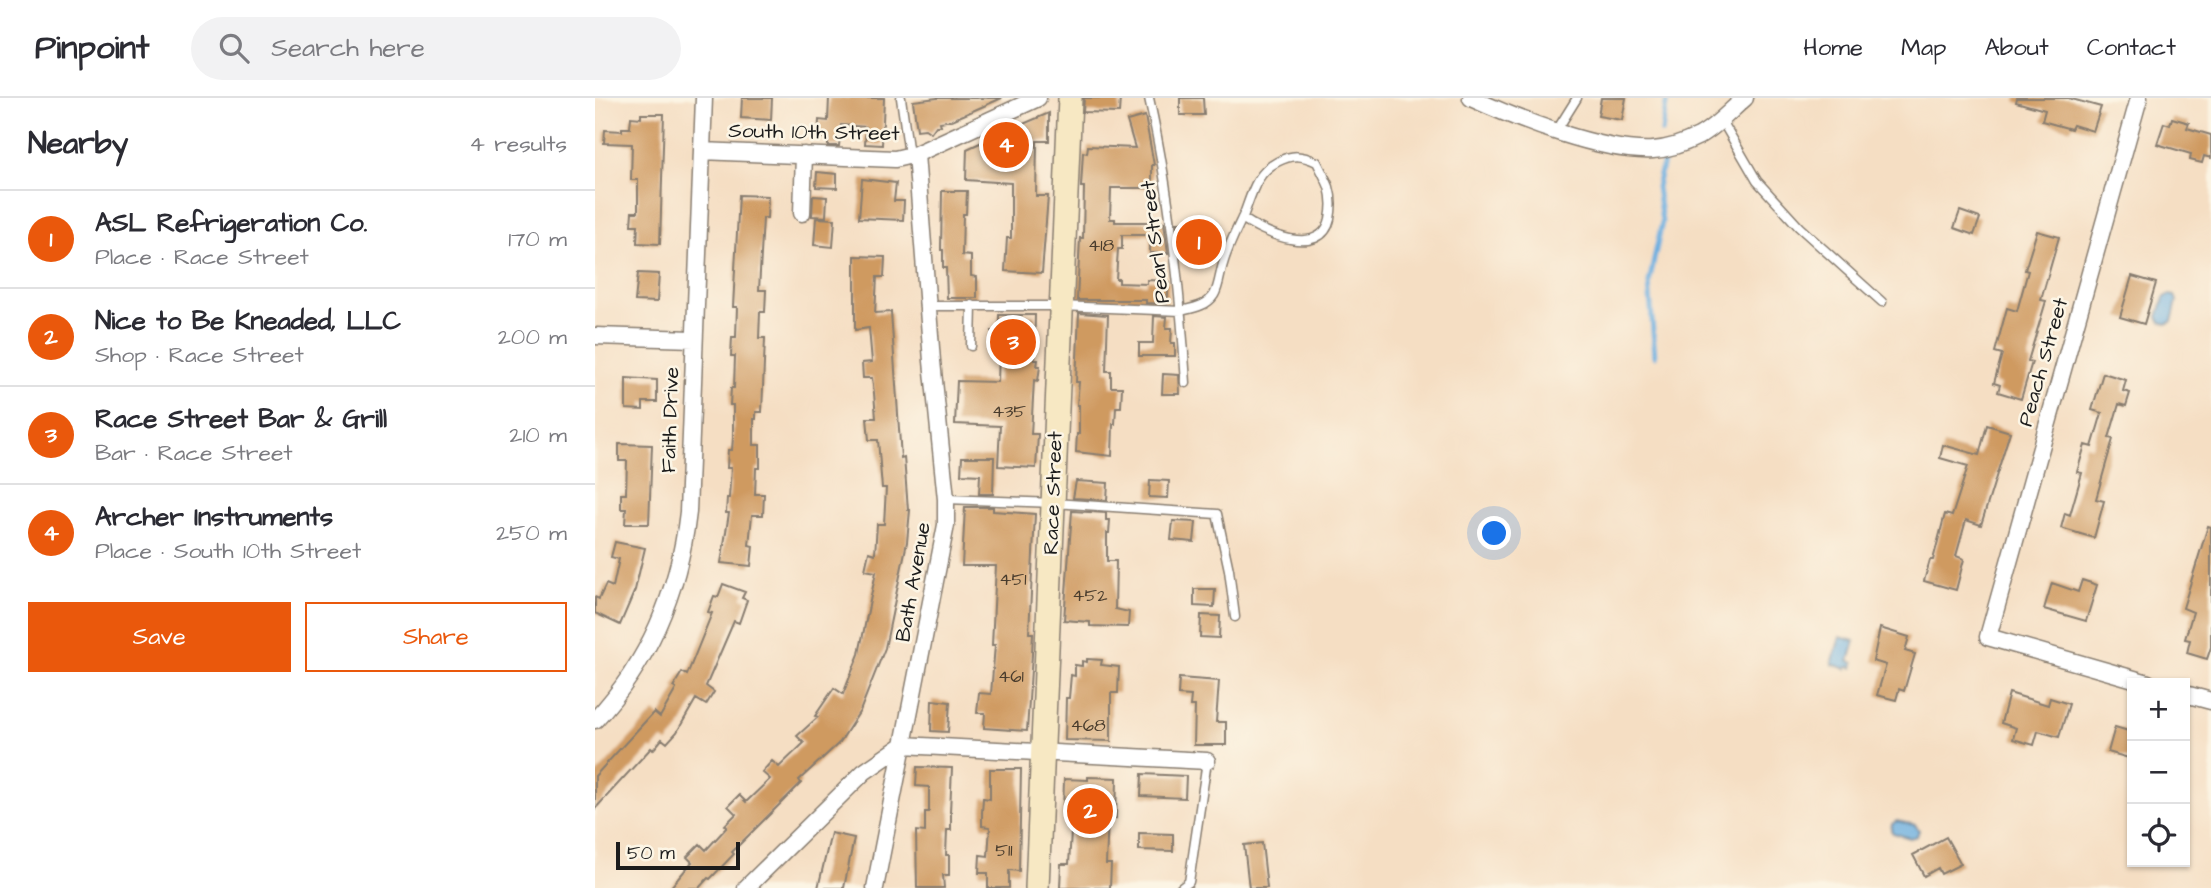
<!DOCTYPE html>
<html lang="en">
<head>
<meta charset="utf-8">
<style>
  :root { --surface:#fff; --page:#f2f2f3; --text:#2b2b33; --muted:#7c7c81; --line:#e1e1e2; --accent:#ea580c }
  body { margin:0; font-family:"Architects Daughter",sans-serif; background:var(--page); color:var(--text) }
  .controls { position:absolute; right:21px; bottom:21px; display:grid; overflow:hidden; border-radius:0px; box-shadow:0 2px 5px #0004 }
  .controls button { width:63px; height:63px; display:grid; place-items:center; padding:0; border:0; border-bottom:2px solid var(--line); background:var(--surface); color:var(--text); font:35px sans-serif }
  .scale { position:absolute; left:21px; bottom:18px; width:124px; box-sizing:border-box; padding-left:7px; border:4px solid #1c1c1c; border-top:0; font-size:19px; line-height:24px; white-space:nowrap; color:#1c1c1c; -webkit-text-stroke:5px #fcf5e5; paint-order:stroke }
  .you { position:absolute; left:900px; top:436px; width:24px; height:24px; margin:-18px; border:5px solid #fff; border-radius:50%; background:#1a73e8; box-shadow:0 0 0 10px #1a73e833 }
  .badge { display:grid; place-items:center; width:46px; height:46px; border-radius:50%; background:var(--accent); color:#fff; font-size:23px; font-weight:700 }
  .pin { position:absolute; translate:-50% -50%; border:4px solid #fff; box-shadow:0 2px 7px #0006 }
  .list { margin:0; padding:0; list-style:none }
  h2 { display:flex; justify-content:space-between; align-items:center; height:91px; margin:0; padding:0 28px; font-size:30px }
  h2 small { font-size:23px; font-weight:400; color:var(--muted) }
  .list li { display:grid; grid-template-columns:46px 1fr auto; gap:21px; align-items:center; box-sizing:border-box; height:98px; padding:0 28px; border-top:2px solid var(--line) }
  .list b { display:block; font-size:26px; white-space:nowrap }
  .list p { margin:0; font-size:23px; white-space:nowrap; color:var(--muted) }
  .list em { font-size:23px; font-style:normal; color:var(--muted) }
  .actions { display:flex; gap:14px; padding:21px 28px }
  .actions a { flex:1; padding:16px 0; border:2px solid var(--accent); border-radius:0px; text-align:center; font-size:24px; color:var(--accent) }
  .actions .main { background:var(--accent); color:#fff }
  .icon { flex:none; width:38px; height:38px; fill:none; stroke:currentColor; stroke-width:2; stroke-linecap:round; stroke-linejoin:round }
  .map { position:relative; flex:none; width:1616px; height:790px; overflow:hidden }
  header { display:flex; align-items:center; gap:42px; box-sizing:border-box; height:98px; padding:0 35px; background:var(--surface); border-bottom:2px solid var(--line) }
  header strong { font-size:33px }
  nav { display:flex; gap:38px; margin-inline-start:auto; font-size:24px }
  .search { width:490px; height:63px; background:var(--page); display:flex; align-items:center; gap:18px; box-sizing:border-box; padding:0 24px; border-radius:38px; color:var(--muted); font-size:26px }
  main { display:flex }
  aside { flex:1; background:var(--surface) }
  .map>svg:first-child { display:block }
  .water { fill:#6aaee0; stroke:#43657e; stroke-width:2 }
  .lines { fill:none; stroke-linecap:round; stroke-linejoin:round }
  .stream { stroke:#6aaee0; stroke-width:5 }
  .building { fill:#cf9a61 }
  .lane-casing { stroke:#887d70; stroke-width:11 }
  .street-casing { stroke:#887d70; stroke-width:19 }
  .secondary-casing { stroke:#887d70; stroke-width:26 }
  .lane { stroke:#fff; stroke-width:8 }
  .street { stroke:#fff; stroke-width:16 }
  .secondary { stroke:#f7e8c3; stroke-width:23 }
  .labels { text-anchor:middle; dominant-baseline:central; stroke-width:5; stroke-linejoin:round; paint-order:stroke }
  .number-label { font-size:18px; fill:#493c2d }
  .street-label { font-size:21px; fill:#1c1c1c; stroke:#fcf5e5 }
</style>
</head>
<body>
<header>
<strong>Pinpoint</strong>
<div class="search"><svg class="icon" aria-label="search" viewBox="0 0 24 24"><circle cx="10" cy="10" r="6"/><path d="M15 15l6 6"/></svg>Search here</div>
<nav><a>Home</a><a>Map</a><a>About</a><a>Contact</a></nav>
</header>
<main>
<aside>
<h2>Nearby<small>4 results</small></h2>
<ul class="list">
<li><span class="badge">1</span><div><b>ASL Refrigeration Co.</b><p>Place · Race Street</p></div><em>170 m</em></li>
<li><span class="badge">2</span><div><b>Nice to Be Kneaded, LLC</b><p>Shop · Race Street</p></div><em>200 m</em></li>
<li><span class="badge">3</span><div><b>Race Street Bar &amp; Grill</b><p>Bar · Race Street</p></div><em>210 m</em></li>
<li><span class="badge">4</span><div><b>Archer Instruments</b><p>Place · South 10th Street</p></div><em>250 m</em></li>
</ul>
<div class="actions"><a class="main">Save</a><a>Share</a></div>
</aside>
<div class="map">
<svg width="1616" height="790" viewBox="0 0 1616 790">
  <rect width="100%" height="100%" fill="#fcf5e5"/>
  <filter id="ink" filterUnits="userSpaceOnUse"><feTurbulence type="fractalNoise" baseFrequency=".0143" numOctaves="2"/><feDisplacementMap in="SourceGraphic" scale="14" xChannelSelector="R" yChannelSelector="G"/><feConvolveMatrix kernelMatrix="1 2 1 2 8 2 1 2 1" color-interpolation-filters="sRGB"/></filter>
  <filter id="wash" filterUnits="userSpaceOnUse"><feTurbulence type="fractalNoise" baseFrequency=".00686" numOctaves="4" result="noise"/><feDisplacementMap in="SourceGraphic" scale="28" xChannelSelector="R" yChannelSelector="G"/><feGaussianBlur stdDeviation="1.57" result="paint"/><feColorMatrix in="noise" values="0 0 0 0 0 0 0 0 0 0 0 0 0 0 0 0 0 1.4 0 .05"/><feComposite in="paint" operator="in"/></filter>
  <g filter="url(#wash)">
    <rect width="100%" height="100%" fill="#f5dec3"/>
    <path class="water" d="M1574,197l6,1 2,5 -5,20 -5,3 -6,-2 -3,-5 6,-19z
      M1245,539l15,4 -6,20 5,2 -1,5 -5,-2 -1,3 -15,-5z
      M1302,723l18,4 4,5 -2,6 -7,2 -17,-5 -2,-3 1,-6z"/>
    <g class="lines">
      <path class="stream" d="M1067,34l5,-34
        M1060,258l-6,-73 13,-61 -5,-35 6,-25"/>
    </g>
    <g id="blocks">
      <path class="building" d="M147,0h30l-1,22 -30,-2z
        M234,0h55l-2,47 -17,-1 1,-17 -25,-2 -2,21h-11v-8l-10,-1 1,-17 9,1z
        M342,0h65l-50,22 -12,2 1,4h-5l-5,7 -6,-4 -8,1 -4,-29z
        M489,0h36l-1,15 -36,-1z
        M585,0h23l1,17h-24z
        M1006,0h25l-4,22 -24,-4z
        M1422,0h51l33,9 -8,24 -20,-6 -2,4 -29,-8 3,-11 -29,-8z
        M454,15v28h-12l-1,55h12l-6,77 -37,-2 2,-33h4v-55l-45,-3 1,-31 26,-12 15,1 1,-8z
        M46,16h23l-4,130 -23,-1 1,-18h-7l1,-13h6v-32h-7l1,-36 -28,-1 1,-13 17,1v-3h8l1,-11 10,1z
        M550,18l9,49h-2v23h-41l-1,31h5v3h49l4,31h-18v-18h-28v14h-4l-2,30h3v4l28,1v-4l22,1 -2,23 -21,-1v-3h-69l3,-62h3l1,-51h-3l2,-35 4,1 1,-7 47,2 -8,-27z
        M1577,20l17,5 -2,5 24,7v23l-7,-2 -2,7 -12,-3 1,-6 -34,-10 7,-21 6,2z
        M222,74l20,2v14l-21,-1z
        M267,81l34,4 -2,18h10l-1,19 -44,-2z
        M347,93h25l-1,23h-3l-1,41 9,1v20l6,1v21h-30l-1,-30h-3v-18h-2z
        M144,97l29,1 -1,22h-4l-4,72h7l-1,22h-5l-1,26h6l-3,74h-6v7h-2v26h6v23h-4l-1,26h9l-1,21h-11l-3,30 4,1 -2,20 -30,-3 8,-50h-3l1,-15h2l2,-30h-4l1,-18h4l1,-12v-33h-3l1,-17h3l1,-32h-4l1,-19h4l1,-30h-4z
        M218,98l14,1 -1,20 -14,-1z
        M1365,113l20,7 -6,17 -20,-7z
        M221,120l19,1 -2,28 -19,-2z
        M582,124l35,1v3h7l-3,35 -34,-3z
        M1442,133l22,6 -18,63 5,1 -18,60 4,1 -11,37 -23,-7 2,-7 -6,-2 8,-29 -7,-2 12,-44 10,3 11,-40 -3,-1z
        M260,158l30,1 -1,20h-7l-2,36 16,-1 10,146 3,-1 4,53h2l-3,32 -22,106 -25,63 -20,31 -41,38 2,3 -69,69 2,2 -24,25 -2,-1 -9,10h-29l22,-26 -5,-5 13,-13 6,6 21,-23 -2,-2 11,-11 -8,-8 11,-11 7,7 24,-23 -8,-7 10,-11 7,6 25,-24 -7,-7 21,-19 -3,-1 19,-28 9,6 16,-40 17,-82 -11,-2 4,-18 6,2 2,-30h7l2,-36h-4l-4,-48h-9l-2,-22h9l-2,-25 -2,-15h-9l-1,-15 10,-1 -3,-34 -14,2z
        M43,175l21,1 -2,28 -22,-1z
        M1537,178l24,7 -12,41 -24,-7z
        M484,215l29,2 -2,56h5v16h11l-1,20h-5l-1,17h-2l-1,32 -36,-4 1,-18h2v-29h-2l2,-23h-3z
        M404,217h36l-1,45h4l-1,6h3l-2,15 -4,-1 -3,54h7l-2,34 -38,-2 2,-40 -45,-2 2,-43 41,1 1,-30h-7v-21h7z
        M559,218l13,1 -1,11h6l-1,15h4v13h-36v-13h14z
        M1508,275l23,7 -3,11 7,2 -4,13 -7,-2 -10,34 4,1 -17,60 8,2 -10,37 -33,-10 4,-15 5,2 12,-42 -5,-1 8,-27 7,2 10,-34 -10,-3z
        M568,276l16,1 1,19h-18z
        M31,280l31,2v22h-14v8l-17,-1z
        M1392,327l23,7 -29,93 -15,-5 -10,36 8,3 -8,31 -32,-9 6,-21h3l12,-46 7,2 16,-50 -28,-8 3,-13 36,10z
        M24,346l33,1 -3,79h-24l1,-15h-5v-15h5l1,-33h-8z
        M367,359h32l-1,37h-14l1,-19 -19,-1z
        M555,382l19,1 -1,17 -19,-1z
        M481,383l32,2 -1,17 -34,-2z
        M370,409h28v4l42,3 -6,119h4l-1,21 -5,77 -43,-3 1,-15h-8l2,-20 12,1 4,-49h-3l4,-79h-34z
        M477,413l34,2v7h4l-1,13h-2v28h9l-1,48 14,3 -1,15 -38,-1v-4l-26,-2z
        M578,423l23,1 -2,20 -23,-2z
        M1613,428l3,1v120l-4,12 -20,-6 3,-13 -5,-1 8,-27 -10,-4z
        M20,444l30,6 -10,42 -15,35 -25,-12v-16l4,2 7,-15 7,3 6,-28 -8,-2z
        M1487,482l15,5 -11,36 -42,-12 8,-26 26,9z
        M128,486l22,8 -3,6 5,2 -8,23 -5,-2 -28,65 8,6 -8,13 -10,-6 -19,33 -10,11 -5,-4 -9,11 -2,-2 -56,61v-33l59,-64 6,5 16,-28 -3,-2 9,-15 5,3 25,-62 -4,-1 6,-16 4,1z
        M599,491h21l-1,18 -20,-1z
        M606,517l19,1 -1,22 -19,-1z
        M1285,530l29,9 -4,14 10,3 -11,37 -5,-2 -3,11 -19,-5 9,-30 -13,-4z
        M492,561l15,1 -1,5 18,2 -1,26h-7v48l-46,-1 1,-42h3l2,-23 4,1v-11l7,1v-5l5,1z
        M584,580l40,3 -3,41h10v23h-32l1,-39h-5l1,-10 -13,-1z
        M1414,595l39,12 2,-7 19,6 -10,33 -21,-6 -4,14 -21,-6 3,-11 -15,-5z
        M337,602l18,2 -2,30 -17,-1z
        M1520,629l17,5v27l-24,-7z
        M322,669l35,1 -2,44h1v18h-4l-1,25h3v20h-6l1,13h-27l-1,-57 9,1v-20h4v-25l-13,-1z
        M395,671h31l-2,102 -10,-1v18h-21v-15h-9l1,-18 8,1 2,-29 -8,-1v-13l1,-15 7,1z
        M547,676l44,2 -1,22 -44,-2z
        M493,679l29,1 -1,40 -8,-1 -2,47h5l-1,24h-50l1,-24h8l3,-48h-9l1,-37 24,1z
        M236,735l23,5 -10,50h-26z
        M544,735l34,1v17l-34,-1z
        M1351,739l15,27 -20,10 -3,-6 -14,8 -11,-21z
        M667,745l5,45h-18l-5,-43z"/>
    </g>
  </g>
  <g filter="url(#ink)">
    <use href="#blocks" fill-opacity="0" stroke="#887d70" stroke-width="2"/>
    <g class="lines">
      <defs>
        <path id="lane" d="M306,0l8,57
          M554,0c21,94 31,189 37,285
          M1126,21l36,62 42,46 83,75
          M962,32l20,-32
          M332,208h133l121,5c12,-3 26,-5 33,-16 5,-8 6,-22 9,-31 5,-18 13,-33 21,-50 8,-21 12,-41 33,-52 16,-8 24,-7 40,0 4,8 9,17 12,25 3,10 3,22 1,32 -9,40 -67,14 -88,-1
          M376,248l1,-41
          M351,401l108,4 163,11 12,56 6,47
          M586,790l8,-6 18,-121"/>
        <path id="street" d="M876,0c46,21 132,55 182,52 16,-1 32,-7 46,-14 17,-9 32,-26 46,-38
          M1544,0l-151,539 160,46
          M107,53l193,8 21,-5 122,-56
          M207,115l2,-58
          M0,238l99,3
          M1590,596l26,7
          M0,622c55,-59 84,-129 93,-208l16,-414
          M151,790l118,-116 39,-27 304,16
          M280,790l71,-363v-26l-14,-138 -16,-207"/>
        <path id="secondary" d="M442,790l33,-790"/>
      </defs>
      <use href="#lane" class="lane-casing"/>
      <use href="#street" class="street-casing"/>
      <use href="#secondary" class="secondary-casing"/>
      <use href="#lane" class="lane"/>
      <use href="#street" class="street"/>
      <use href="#secondary" class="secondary"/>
    </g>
  </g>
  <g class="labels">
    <g class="number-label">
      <text x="506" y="147">418</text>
      <text x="414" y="313">435</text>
      <text x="418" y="481">451</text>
      <text x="495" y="497">452</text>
      <text x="416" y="578">461</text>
      <text x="493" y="627">468</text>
      <text x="409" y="752">511</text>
    </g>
    <g class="street-label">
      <text transform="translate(219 34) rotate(1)">South 10th Street</text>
      <text transform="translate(560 144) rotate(-97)">Pearl Street</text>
      <text transform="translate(1448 264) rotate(-74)">Peach Street</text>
      <text transform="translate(75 322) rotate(-88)">Faith Drive</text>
      <text transform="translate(458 395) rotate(-88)">Race Street</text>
      <text transform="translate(318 484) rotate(-80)">Bath Avenue</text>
    </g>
  </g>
</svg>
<div class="controls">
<button>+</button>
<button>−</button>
<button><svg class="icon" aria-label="locate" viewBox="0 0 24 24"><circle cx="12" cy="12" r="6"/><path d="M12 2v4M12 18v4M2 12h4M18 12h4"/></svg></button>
</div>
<div class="scale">50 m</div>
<div class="you"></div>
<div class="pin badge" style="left:604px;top:144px">1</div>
<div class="pin badge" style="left:495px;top:713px">2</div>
<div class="pin badge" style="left:418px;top:244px">3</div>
<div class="pin badge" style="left:411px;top:47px">4</div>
</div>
</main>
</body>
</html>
